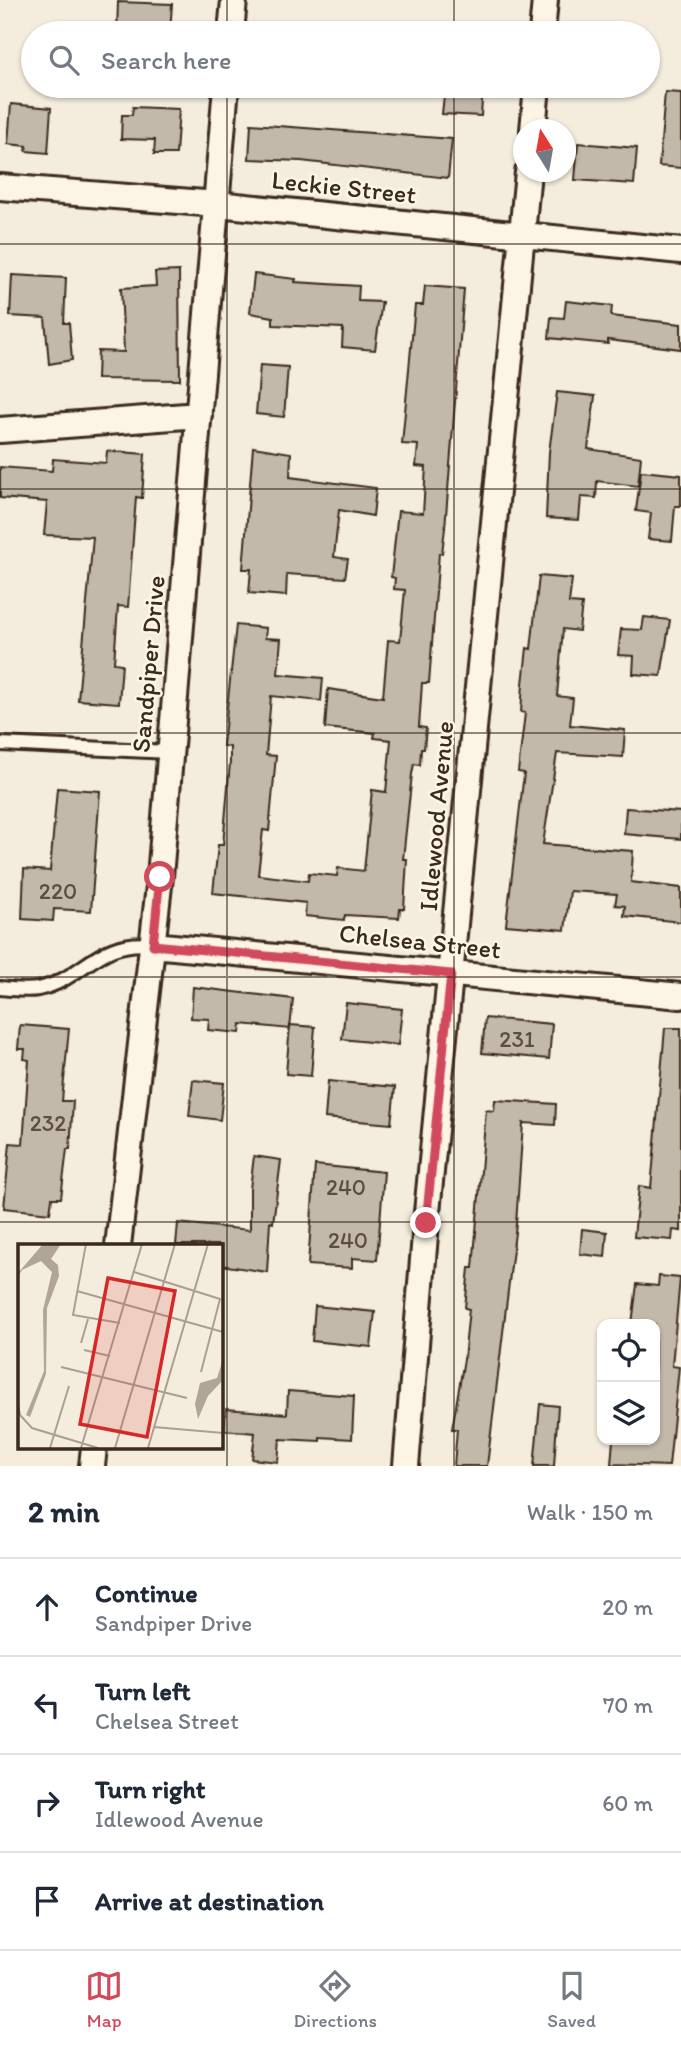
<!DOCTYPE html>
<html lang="en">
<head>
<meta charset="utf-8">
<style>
  :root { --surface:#fff; --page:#f6f6f7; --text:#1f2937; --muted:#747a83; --line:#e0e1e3; --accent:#d1495b }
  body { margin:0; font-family:Itim,sans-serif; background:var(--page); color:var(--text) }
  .controls { position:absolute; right:21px; bottom:21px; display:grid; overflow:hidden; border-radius:14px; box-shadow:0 2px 5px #0004 }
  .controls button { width:63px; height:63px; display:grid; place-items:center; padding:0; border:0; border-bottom:2px solid var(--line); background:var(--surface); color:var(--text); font:35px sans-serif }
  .compass { position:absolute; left:513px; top:119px; width:63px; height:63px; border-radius:50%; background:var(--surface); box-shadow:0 2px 5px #0004; rotate:349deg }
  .stop { position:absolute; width:21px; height:21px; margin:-16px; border:5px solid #d1495b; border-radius:50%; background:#fff }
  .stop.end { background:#d1495b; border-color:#fff; box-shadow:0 2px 7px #0008 }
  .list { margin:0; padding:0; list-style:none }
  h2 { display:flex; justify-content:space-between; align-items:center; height:91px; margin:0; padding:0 28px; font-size:30px }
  h2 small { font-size:23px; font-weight:400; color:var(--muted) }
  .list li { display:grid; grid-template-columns:46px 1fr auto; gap:21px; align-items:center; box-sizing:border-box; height:98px; padding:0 28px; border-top:2px solid var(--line) }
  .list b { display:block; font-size:26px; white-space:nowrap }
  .list p { margin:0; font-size:23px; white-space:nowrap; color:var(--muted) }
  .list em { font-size:23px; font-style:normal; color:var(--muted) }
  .icon { flex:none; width:38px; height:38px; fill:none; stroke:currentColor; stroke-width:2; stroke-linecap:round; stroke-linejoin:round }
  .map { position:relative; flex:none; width:681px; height:1466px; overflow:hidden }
  .search { position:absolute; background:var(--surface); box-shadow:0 2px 5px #0004; left:21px; right:21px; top:21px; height:77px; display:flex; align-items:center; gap:18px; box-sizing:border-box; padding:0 24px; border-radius:38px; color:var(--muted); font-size:26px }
  .sheet { height:483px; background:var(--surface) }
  nav { display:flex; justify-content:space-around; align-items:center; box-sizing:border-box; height:98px; border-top:2px solid var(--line); background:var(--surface); font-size:19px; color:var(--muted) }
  nav a { display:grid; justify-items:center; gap:4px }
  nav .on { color:var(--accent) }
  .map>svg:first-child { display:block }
  .building { fill:#c3b9aa; stroke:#3b2a1e; stroke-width:2 }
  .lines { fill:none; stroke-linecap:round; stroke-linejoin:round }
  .service-casing { stroke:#3b2a1e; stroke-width:18 }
  .minor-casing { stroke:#3b2a1e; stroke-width:30 }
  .service { stroke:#fcf5e5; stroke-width:12 }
  .minor { stroke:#fcf5e5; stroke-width:24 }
  .route { stroke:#d1495b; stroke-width:9 }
  .grid { fill:none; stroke:#3b2a1e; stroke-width:2; stroke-opacity:0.55 }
  .labels { text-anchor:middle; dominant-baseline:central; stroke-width:5; stroke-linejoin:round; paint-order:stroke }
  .number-label { font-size:23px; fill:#5d4e41 }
  .street-label { font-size:26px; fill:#3b2a1e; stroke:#fcf5e5 }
  .inset-road { fill:none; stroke:#aa9f91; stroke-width:2 }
  .view { fill:#d62828; fill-opacity:0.15; stroke:#d62828; stroke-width:3.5 }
  .inset-edge { fill:none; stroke:#3b2a1e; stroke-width:3.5 }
</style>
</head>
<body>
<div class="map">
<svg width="681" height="1466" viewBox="0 0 681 1466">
  <rect width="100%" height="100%" fill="#f4eddd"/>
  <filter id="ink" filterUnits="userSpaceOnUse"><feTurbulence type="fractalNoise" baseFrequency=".0143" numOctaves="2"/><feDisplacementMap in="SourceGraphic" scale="14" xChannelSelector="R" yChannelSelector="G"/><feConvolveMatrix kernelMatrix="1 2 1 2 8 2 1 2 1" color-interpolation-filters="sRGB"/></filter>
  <g filter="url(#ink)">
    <path class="building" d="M118,2l54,2 -2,29h-53z
      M445,86h38l-2,30 -39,-2z
      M665,92l16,1v75l-22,-2z
      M11,104l40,4 -3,45 -22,-2 1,-5 -19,-2z
      M133,107l46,2 -3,45h-22l1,-14 -34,-1 1,-24h10z
      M251,124l201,15 -4,39 -147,-17 -52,-2z
      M578,143l59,5 -3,36 -59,-4z
      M179,271l1,109 -83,-1 1,-28 26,1 -3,-64 35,-2 -1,-14z
      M254,274l42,5 -1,3 64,4 -1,15 24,1 -7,48 -33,-3 1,-19 -70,-3v-8l-23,-4z
      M12,275l54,3 -2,45h5l3,37 -23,4 -4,-46 -35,-2z
      M425,286l39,3 -19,239 -3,25h-3l-10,130h-7l-3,44 7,1 -2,21h-3l-1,16 -6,-1 -2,10 -9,85h4l-3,50h-4l-1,9 -54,-3 -1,5 -39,-4 1,-13 -93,-10 5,-48h5l7,-83v-15l-7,-1 13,-121 30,3 -1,10 16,1 -3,35 45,4 -2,23 -50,-5 -5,59 10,1 -7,75 -6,-1 -5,45 50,6 1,-8 28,3 1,-8 26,3 8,-81 14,2 5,-52 -17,-2 1,-5 -50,-5 3,-39 55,8 5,-57 12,1 5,-51 -11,-1 1,-11 -4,-1 7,-66 25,2 3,-46 -10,-1 2,-21 -16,-1 13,-139h8z
      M566,301l46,5 -1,10 70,8v25l-73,-9v4l-59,-6 2,-21 13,1z
      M260,365l28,2 -4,50 -28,-3z
      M557,392l38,4 -7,53 53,8 -3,29 -41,-5 -1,17 -15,-1 -2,23 -33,-2 3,-66z
      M253,447l38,6 -1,24 86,11 -3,28 -34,-6 -5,47 14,2 -3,19 -58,-4 -1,22 -37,-3 2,-24h-8z
      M107,451l38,3 -3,44 -6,-1 -8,110 -10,-1 -4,57 8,1 -3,39 -41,-3 15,-163 -49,-2 3,-33 -47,-4v-31l52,4 1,-12 53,4z
      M641,471l40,4v31h-6l-3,35 -24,-2 3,-26 -15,-2z
      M539,576l33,3 -3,24 13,1 -3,27 -16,-2 -6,67 16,2 -3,27 55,5 -2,27 -66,-4 -14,91 90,7 -2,31 50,6v34l-57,-6 1,-10 -10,-1 2,-11 -47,-3 -5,39 -59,-5 18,-152 -6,-1 7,-59 -4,-1 2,-28 4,-36 4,1z
      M644,617l26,3 -9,56 -28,-2 1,-18 -16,-1 3,-26 21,1z
      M57,788l43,3 -9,120 -37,-2 -1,12 -31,-2 2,-50 26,2z
      M626,808l55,4v27l-57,-5z
      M193,987l100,12 -3,30 -49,-5 -1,9 -32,-3 1,-11 -18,-1z
      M346,1003l56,6 -4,36 -56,-6z
      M485,1018l67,6 -3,35 -67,-6z
      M20,1025l49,4 -7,72h11l-3,48h-3l-6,49h-9l-2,15 -46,-5 6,-65 13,1 6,-84 -5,-1 1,-10h-7z
      M290,1025l25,2 -4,49 -25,-2z
      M665,1028h16v203l-8,-1 -1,10 -38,-3 5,-51 12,2z
      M193,1080l31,3 -4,37 -31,-4z
      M328,1081l67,6 -4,37 -66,-6z
      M495,1100l61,4 -1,21 -32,-2 -7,101 -29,242h-33l3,-37h-5l12,-70 5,-50 -4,-1 4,-40h4l13,-158 8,1z
      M254,1156l27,4 -8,63 -3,-1 -3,50 -47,-7v-20h-44l2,-22 72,7v-41z
      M315,1165l69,7 -7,88 -25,-2v10l-44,-3z
      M582,1229l25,3 -2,25 -25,-3z
      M659,1276l21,2 -8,88 7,1 -10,99 -58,-2 2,-24h42v-116h-23l5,-40 21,2z
      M315,1306l60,6 -4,35 -59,-6z
      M288,1391l66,5 -2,43 -32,-2v4l-40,-2 -2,23 -26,-3 3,-26 -31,-3 2,-21 61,5z
      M540,1404l18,2 -4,60h-20z"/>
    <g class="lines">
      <defs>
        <path id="service" d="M0,744l170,8
          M0,988c13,1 26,3 38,1 45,-9 59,-51 115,-44"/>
        <path id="minor" d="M231,33l3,-33
          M542,33l3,-33
          M533,130l4,-44
          M0,187l217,17 464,47
          M0,430l199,-15
          M153,945l528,51
          M118,1246l42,-369 66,-791
          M92,1466l2,-19
          M406,1466l20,-243 102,-1051"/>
      </defs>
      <use href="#service" class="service-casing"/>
      <use href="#minor" class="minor-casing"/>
      <use href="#service" class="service"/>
      <use href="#minor" class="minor"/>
    </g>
  </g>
  <g class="lines" filter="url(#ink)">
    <path class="route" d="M160,877l-7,68 298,29 -25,249"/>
  </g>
  <path class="grid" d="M227,0v33M454,0v33M227,86v1380M454,86v1380M0,244h681M0,489h681M0,733h681M0,977h681M0,1222h681"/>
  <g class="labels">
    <g class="number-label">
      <text x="58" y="891">220</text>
      <text x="517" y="1039">231</text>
      <text x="48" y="1123">232</text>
      <text x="346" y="1187">240</text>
      <text x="348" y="1240">240</text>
    </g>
    <g class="street-label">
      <text transform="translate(344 187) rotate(6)">Leckie Street</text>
      <text transform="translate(148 664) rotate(-85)">Sandpiper Drive</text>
      <text transform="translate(436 816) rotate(-85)">Idlewood Avenue</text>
      <text transform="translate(420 941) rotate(6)">Chelsea Street</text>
    </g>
  </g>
  <g transform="translate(18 1244)">
    <rect width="205" height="205" fill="#f4eddd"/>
    <path d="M25,0h18l-10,15 7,6 1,11 -12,32 -1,66 -16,43 -4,-2 18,-44 -1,-61 9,-38 -11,-11 -19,9 -4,7v-4zM205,115v21l-15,16 -10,23 -3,-15 5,-21 17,-5z" fill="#b0a596"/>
    <path class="inset-road" d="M68,0l-13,71 47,8M116,28l86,27 -19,73M59,47l146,41M63,99l7,-24M66,106l26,6M43,123l126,31M0,160l2,11 12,13 66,20M136,183l69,6M32,204l19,-62M63,204l61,-204M97,204l60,-204M130,204l60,-204"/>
    <path class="view" d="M90,34l67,13 -28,146 -67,-13z"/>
    <rect width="205" height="205" class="inset-edge"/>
  </g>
</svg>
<div class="controls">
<button><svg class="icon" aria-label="locate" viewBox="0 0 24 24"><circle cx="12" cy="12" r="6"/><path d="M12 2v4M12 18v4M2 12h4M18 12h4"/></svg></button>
<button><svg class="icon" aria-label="layers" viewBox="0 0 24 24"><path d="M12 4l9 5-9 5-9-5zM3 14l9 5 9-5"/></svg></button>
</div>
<svg class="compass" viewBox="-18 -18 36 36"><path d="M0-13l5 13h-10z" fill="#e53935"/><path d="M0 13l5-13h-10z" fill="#747a83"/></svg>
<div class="stop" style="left:160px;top:877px"></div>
<div class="stop end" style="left:426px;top:1223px"></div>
<div class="search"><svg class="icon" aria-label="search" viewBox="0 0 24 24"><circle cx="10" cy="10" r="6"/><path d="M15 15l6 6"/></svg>Search here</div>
</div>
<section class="sheet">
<h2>2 min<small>Walk · 150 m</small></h2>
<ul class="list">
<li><svg class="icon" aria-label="ahead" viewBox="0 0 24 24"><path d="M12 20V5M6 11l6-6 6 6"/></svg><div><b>Continue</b><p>Sandpiper Drive</p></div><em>20 m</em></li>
<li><svg class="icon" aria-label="left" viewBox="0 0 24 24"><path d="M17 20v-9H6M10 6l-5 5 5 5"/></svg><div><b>Turn left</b><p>Chelsea Street</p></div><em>70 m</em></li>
<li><svg class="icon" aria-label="right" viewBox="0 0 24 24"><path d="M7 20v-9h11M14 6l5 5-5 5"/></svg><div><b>Turn right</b><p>Idlewood Avenue</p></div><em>60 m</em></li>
<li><svg class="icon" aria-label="arrive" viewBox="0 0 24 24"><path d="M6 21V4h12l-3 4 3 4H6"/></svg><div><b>Arrive at destination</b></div></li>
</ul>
</section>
<nav>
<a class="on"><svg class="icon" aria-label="map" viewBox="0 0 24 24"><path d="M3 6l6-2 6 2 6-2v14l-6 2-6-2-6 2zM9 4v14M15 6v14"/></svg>Map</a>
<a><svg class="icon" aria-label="directions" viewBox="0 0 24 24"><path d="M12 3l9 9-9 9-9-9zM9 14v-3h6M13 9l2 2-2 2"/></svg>Directions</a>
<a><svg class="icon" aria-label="saved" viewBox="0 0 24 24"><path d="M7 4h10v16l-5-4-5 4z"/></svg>Saved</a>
</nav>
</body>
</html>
